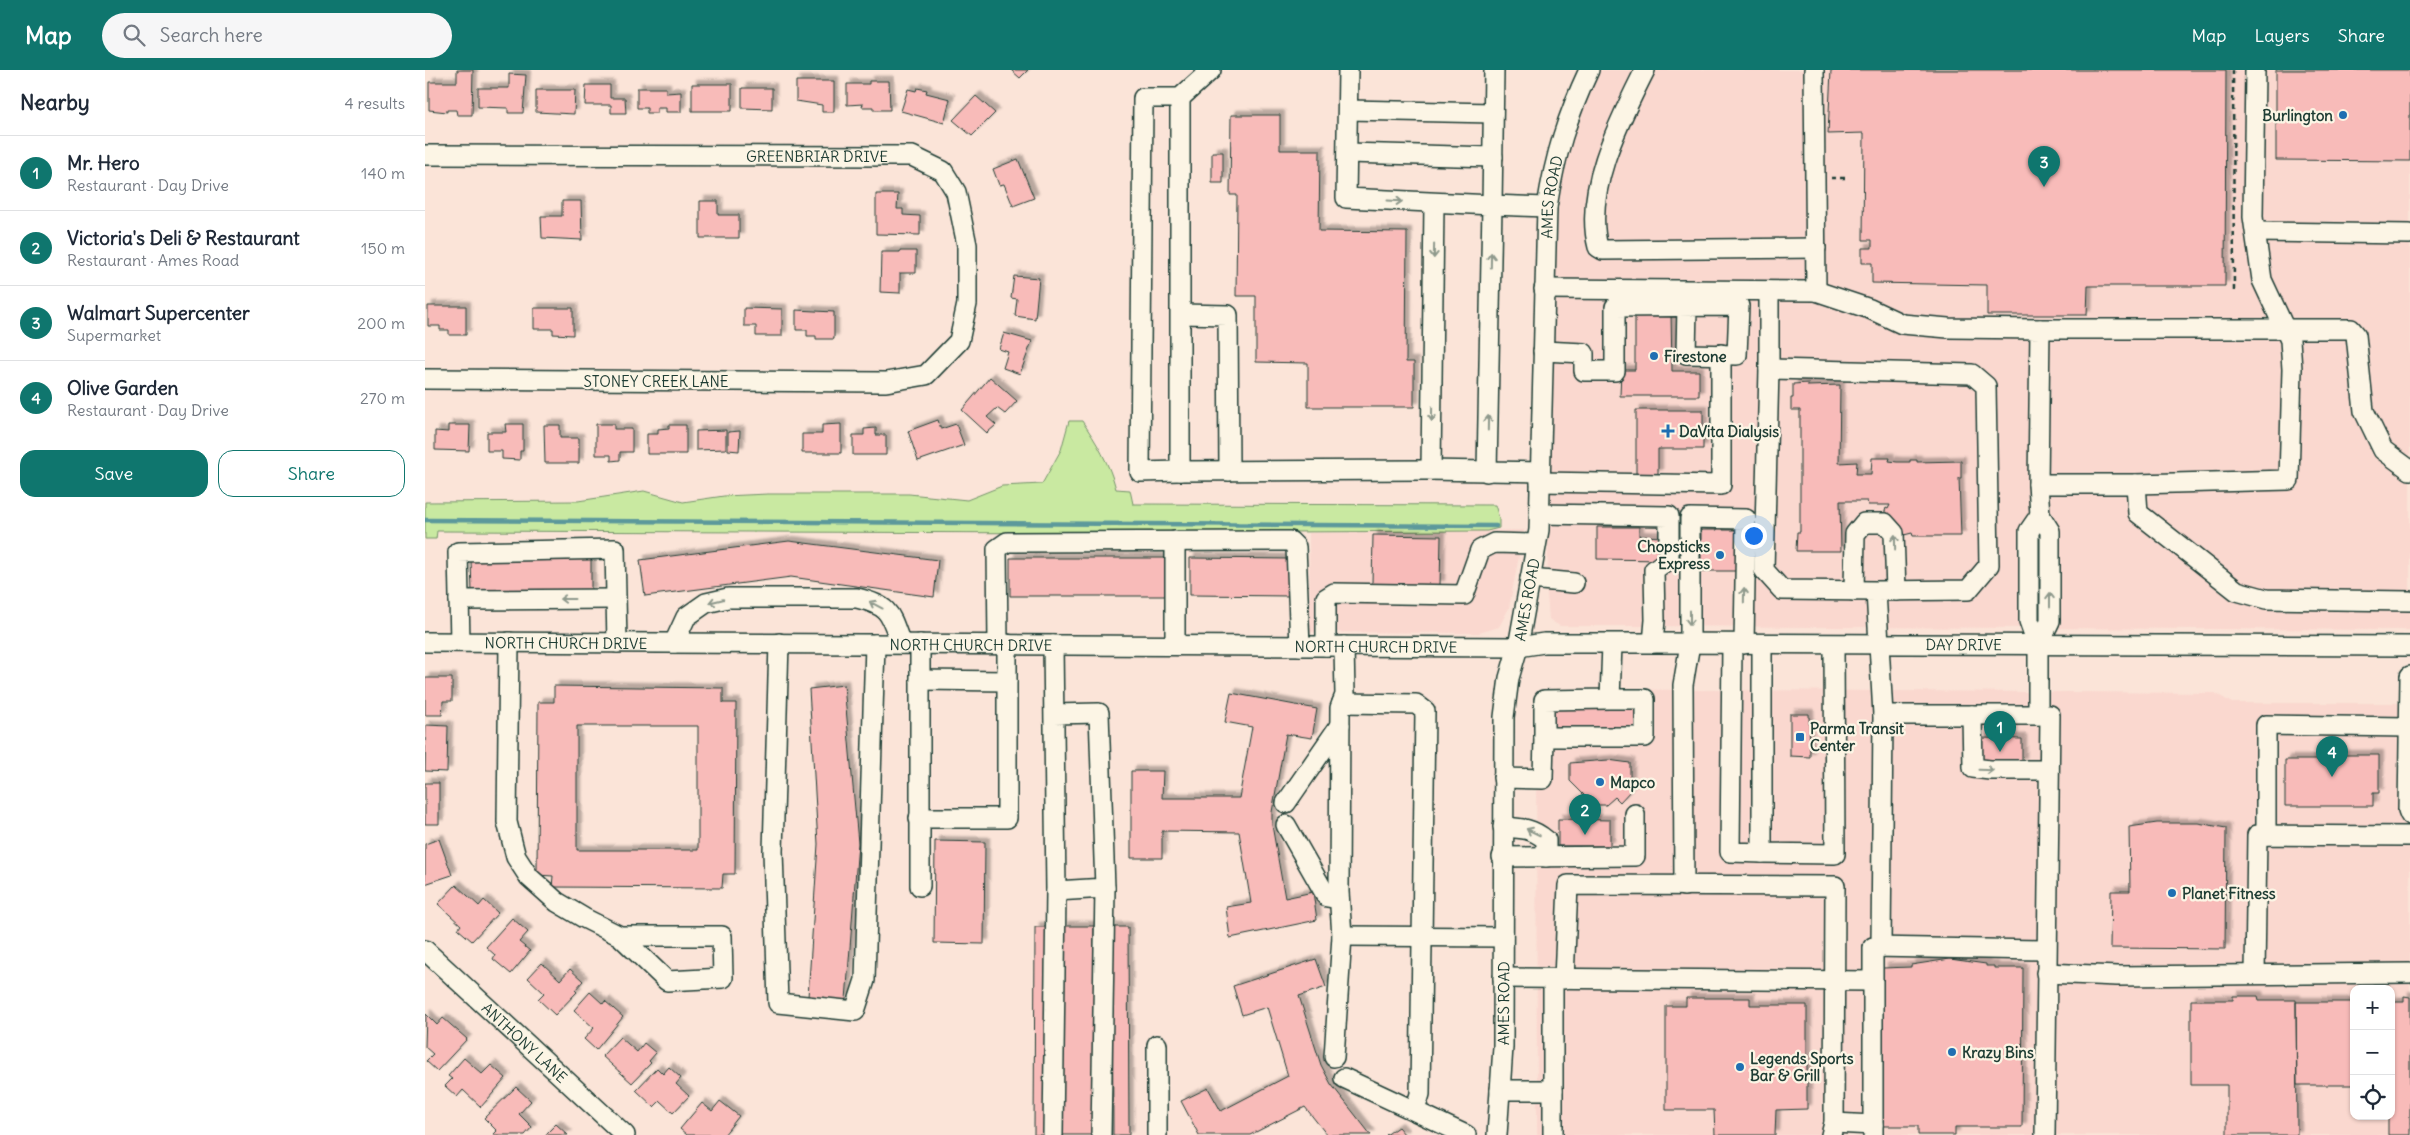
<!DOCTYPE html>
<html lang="en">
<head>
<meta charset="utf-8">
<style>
  :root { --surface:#fff; --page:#f6f6f7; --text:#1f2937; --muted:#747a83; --line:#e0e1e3; --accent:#0f766e }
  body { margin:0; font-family:Delius,sans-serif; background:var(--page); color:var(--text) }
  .controls { position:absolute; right:15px; bottom:15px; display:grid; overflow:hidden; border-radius:10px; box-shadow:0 1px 4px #0004 }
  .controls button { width:45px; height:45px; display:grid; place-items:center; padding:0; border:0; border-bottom:1px solid var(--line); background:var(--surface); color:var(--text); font:25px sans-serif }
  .you { position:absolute; left:1328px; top:465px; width:18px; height:18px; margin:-12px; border:4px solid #fff; border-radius:50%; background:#1a73e8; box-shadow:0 0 0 8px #1a73e833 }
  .badge { display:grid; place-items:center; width:32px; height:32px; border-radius:50%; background:var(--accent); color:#fff; font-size:16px; font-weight:700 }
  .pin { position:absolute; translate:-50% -41px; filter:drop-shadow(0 1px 2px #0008) }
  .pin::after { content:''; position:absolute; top:26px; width:18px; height:15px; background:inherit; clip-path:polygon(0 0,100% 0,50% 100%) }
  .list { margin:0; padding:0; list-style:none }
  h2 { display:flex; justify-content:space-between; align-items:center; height:65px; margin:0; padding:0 20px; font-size:21px }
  h2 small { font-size:16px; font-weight:400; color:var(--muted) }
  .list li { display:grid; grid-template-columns:32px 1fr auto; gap:15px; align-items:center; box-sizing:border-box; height:75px; padding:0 20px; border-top:1px solid var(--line) }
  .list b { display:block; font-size:19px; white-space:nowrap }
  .list p { margin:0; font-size:16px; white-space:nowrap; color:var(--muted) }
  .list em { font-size:16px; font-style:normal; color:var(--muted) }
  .actions { display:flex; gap:10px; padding:15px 20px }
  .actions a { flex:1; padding:11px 0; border:1px solid var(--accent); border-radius:15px; text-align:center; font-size:18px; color:var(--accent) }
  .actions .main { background:var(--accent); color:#fff }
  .icon { flex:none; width:28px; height:28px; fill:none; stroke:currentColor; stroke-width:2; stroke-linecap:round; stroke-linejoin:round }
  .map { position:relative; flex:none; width:1985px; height:1065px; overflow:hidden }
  header { display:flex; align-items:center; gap:30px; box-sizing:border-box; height:70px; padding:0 25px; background:var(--accent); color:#fff }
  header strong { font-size:24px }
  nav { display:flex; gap:28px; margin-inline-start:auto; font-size:18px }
  .search { width:350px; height:45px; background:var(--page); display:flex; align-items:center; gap:12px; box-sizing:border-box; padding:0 18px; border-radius:28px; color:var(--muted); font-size:19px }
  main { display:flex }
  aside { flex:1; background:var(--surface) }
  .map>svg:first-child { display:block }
  .built { fill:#fad8cf; fill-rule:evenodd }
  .green { fill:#c9e9a1; stroke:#74936a }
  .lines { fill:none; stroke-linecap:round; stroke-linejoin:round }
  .stream { stroke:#5c999b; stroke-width:4.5 }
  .building { fill:#f8bbb9; stroke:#1f3d34; fill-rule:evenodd; filter:url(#shadow) }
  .minor-casing { stroke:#1f3d34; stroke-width:22 }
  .path { stroke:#1f3d34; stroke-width:2.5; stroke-dasharray:5 4; stroke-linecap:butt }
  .minor { stroke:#fcf5e5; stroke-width:19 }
  .oneway { stroke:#8e998c }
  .poi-dot { fill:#1f6fb2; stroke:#fcf5e5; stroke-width:2 }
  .labels { text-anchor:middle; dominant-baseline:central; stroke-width:4.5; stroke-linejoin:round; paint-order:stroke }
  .poi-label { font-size:15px; font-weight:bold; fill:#1f3d34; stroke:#fcf5e5; text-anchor:start }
  .street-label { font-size:15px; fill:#1f3d34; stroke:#fcf5e5 }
</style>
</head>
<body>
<header>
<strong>Map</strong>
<div class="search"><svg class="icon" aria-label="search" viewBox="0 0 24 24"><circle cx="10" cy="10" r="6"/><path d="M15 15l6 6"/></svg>Search here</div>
<nav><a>Map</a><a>Layers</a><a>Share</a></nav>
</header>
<main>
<aside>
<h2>Nearby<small>4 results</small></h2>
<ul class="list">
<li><span class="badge">1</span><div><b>Mr. Hero</b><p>Restaurant · Day Drive</p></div><em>140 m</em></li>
<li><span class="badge">2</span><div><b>Victoria's Deli &amp; Restaurant</b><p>Restaurant · Ames Road</p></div><em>150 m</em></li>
<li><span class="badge">3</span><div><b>Walmart Supercenter</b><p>Supermarket</p></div><em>200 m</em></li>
<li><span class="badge">4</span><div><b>Olive Garden</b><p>Restaurant · Day Drive</p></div><em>270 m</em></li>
</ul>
<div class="actions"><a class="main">Save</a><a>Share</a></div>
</aside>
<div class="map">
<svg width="1985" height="1065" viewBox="0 0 1985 1065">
  <defs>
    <filter id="shadow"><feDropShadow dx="4.5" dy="-4.5" stdDeviation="1" flood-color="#0004"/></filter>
  </defs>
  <rect width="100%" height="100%" fill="#fbe4d8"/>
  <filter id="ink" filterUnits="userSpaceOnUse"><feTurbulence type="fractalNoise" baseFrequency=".02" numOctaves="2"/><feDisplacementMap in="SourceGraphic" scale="10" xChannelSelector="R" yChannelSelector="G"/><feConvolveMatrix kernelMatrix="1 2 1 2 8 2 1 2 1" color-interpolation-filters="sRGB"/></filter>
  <g filter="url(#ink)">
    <path class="built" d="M1173,0h812v560l-787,-4h-63l-7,-4 -4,-3 -2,-25 7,-350 6,-63 8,-37z
      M1099,460l-15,78 -10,19 -20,6 -169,-1 -1,-99z
      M1121,619l669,4 17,10h178v432h-873l-1,-431zM1929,919h37v127h-37z"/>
    <path class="green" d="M644,351h13c14,20 28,44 34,68l14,1 3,14 362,1 4,13v10l-12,3 -404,2 -646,-2 -1,8h-11v-37l153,-1 66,-10 39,11 41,-6 44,-2h141l58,6 35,-14 40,-2 19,-34z"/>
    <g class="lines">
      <path class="stream" d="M0,450l1071,6"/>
    </g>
    <path class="building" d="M32,0h16l-1,45h-15l-1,-5h-9v2l-18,-2v-28h28z
      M586,0h17l-8,8z
      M1406,0h395l-1,216h-137l-1,29h-100v-30l-115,-2v-20h-10v-15h10v-8h-9l1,-107 -36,1z
      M1851,0h134v91l-134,-1z
      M84,4l17,1 -3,38h-15v-5l-30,-1v-19h31z
      M371,11h38v31h-12v-7l-26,-4z
      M444,11h20l1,29h-17v-3h-11l1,-3 -16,1v-21h22z
      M267,14h40v27h-40z
      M161,15h24v13h15l1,15h-15v-8h-26z
      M212,18h29v5l15,-1v20h-15v-4h-9v5h-10v-5h-10z
      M317,18h30v21l-30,-1z
      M492,18l10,2 -1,3 24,6 -6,24 -43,-12 7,-22 8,2z
      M111,20h39l-1,24 -38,-2z
      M551,26l19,17 -23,23 -19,-16z
      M806,45h49v35h40l-1,81 88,1 -1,130h8v45h-106v-44l-52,-1v-66h-20l1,-101h-7z
      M787,82h11v31h-11z
      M593,89l16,39 -21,8 -9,-22 -5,1 -6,-16z
      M451,124h22l-1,15h6v6l17,1v19l-44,-1z
      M137,131h19l1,39 -40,-2 -1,-22h21z
      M275,131h18v14h21v23h-39z
      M475,181h16v22h-16v20l-20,-1 1,-40h19z
      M589,206l25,2 -4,41 -20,-3 2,-17 -6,-1z
      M3,236h38v29h-17v-5h-9v-4h-12z
      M109,238h39v27l-20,-1v-5h-19z
      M319,238l38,1v27h-26v-10h-12z
      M371,240l38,2v27h-18v-3h-9v-6h-11z
      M1210,242l36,1 1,58h27v25h-79l1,-26h14z
      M579,263l28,8 -12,33 -17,-6 5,-16 -9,-3z
      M565,307l27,24 -12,13 -8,-6 -10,9 9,8 -9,8 -25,-23z
      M1383,313v3l32,-1 -1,78 18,-1 -1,12h15l1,-16h18l-1,3 8,1h13v-2h7v2l44,-1v17h-2l2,58h-48l-1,-3 -12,3 -17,-18 3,-10 2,1 2,-4h-22l-1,-4h-27l1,50h-45l1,-19h3v-122h-9v-12h2v-14z
      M1211,340h67v39h-45v25h-22z
      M513,350l3,9 15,-5 8,21 -46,16 -10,-30z
      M80,354h18v27h-3v9l-18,-1v-8h-15v-19h19z
      M171,354h18v5h18v23h-12v8l-9,1v-6h-15z
      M416,354v29h-39v-19h20v-9z
      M23,355h22l-1,26 -34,-1v-19l13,1z
      M119,355h16v13h19v25h-34z
      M244,355h17v29h-39v-20h11v-5l11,-1z
      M451,358v7h10v20h-33v-20h11v-6z
      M301,360v19l-30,1v-19z
      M315,361l-1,20 -11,-1v-18z
      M1172,457h42v9l25,1v23l-67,-1z
      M1292,457h6v3h16v41h-38v-41h16z
      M948,465l68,1 -1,49 -68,-1z
      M364,471l149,19 -4,37 -143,-20 -146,19 -5,-36z
      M166,488v34l-119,1 -1,-34z
      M585,488h156v38h-156z
      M765,488l100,1v37l-100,-1z
      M0,608h27v23h-9l-1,14h-17z
      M419,615l14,158 -12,157 -38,-3 10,-153 -9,-155z
      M129,616l169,2v15h13l-1,171h-12l-1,14 -170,-1 1,-11 -16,-1 1,-173h16zM152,656h121v124h-121z
      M806,623l86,16 -5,29 -26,-4 -14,78v13l13,73 28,-6 4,28 -87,18 -4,-31 25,-4 -12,-71 -77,-1v27h-31v-87h32l-1,27h77l13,-71 -27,-5z
      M1124,637h90v22h-90z
      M1365,644h19l1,43 -20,-1z
      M1,655l22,1 -1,46 -22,-1z
      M1557,668l40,1v23h-41z
      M1910,685h44v38h-6v13h-88v-46h50z
      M1183,690l22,3v18l-4,4 5,5 -11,12 -5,-5 -9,8h-12l-24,-24v-18z
      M0,713h14v41h-14z
      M1133,749l52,1v26h-52z
      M1732,753h41l28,5 -1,121 -115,-1 1,-57h19l-1,-64z
      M14,769l13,36 -27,9v-40z
      M510,771l50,1 -1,102 -50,-1z
      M31,815l23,21 5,-6 14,13 -26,28 -14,-12 3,-4 -23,-21z
      M87,848l16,14 -9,10 11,9 -19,23 -18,-15 2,-4 -9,-8z
      M638,856h31v209h-31z
      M610,857h15l-1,208h-15z
      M687,857h16l1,208h-16z
      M891,889l10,28 -27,9 22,69 10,19 40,51h-44l-22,-28 -55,28h-51l-18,-34 27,-13 13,23 67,-35 -21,-69 -25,8 -9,-29z
      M1525,889l36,5v2h8v2h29l-1,159h-67v8h-37v-9h-37l2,-158 28,-1v-2z
      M117,893l18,17 10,-11 13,12 -8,9 2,2 -22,23 -17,-16 6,-6 -16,-15z
      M165,922l13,12 2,-3 18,16 -27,33 -12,-11 10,-11 -20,-18z
      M1808,926h25l1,4h37l1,135h-70v-50h-36v-85h42z
      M1979,926l6,1v138h-22v-19h3v-114h13z
      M1261,928h64v7h57v104l-31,1 -1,25h-60l-1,-25h-48v-104h20z
      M1871,932h58v83h-57z
      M1,944l11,11 6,-7 24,21 -30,32 -11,-10 7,-7 -8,-7z
      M195,967l17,15 7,-9 12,10 -7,8 2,2 -19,20 -30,-27z
      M39,988l18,16 9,-9 15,13 -25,29 -18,-17 -6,7 -12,-11 7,-7 -4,-3z
      M244,997l12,11 -5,6 13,12 -16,17 -13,-12 -6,6 -18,-17 21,-22 6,6z
      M91,1017l15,14 -12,13 13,13 -7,8h-32l4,-4 -13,-13z
      M295,1031l19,15 -15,19h-37l-7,-6 22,-26 10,8z
      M131,1054l12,11h-23z
      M973,1057l7,8h-19z"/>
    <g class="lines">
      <defs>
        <g id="minor">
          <path d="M923,0l-2,128 146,7 -5,267"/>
          <path d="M1069,0l-2,135 55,2"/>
          <path d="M1220,0c-25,50 -62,120 -47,177l5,3 213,-2"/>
          <path d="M1389,0l2,221"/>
          <path d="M755,28v373l247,-1 113,2"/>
          <path d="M923,40l145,3"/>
          <path d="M922,83l146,4"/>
          <path id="s1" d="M0,85l487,1 31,15 13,21 11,53v59l-8,37 -33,34 -40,7 -461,-3"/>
          <path d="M1831,162l154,2"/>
          <path d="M1119,219l272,2 54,18 32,15 46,4 92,1 -2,155 2,31 10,16v90l-12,25"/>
          <path d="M756,244l47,1 1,156"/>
          <path d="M1615,259h311l5,6 8,76 19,39 27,20"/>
          <path d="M1118,281l41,2v18h31v-64l124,-1 -2,49 -51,-1 1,-48"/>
          <path d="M1344,299v-78"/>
          <path d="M1006,400l3,-267"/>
          <path d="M755,401l-40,1 3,-374h37l31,-28"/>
          <path d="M1115,412l181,3v-131"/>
          <path d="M1613,414h98l2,29 99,78 29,8 144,2"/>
          <path d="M1711,414l153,-4 3,-111 -2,-29 -28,-60 -9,-63 2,-147"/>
          <path d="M1114,444l130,2v43l-15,11 1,50 -2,23"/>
          <path d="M750,471v104"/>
          <path d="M1105,509l44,4"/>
          <path d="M1429,521l1,-57 9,-11h21l9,10 2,58"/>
          <path d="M1451,521l-94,-1 -18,-20 5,-201 203,5 14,12 3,179 -21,25 -92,1 7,124 -2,232"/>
          <path d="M34,530l157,-1"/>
          <path id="s2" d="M0,572l1093,5 26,-4h109l757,3"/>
          <path d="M35,572l-2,-90 157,-3 2,94"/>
          <path d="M84,572l-2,180 9,35 13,20 28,25 27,16 36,18h102l1,42 -56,3 -47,-45"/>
          <path d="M249,573l12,-26 20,-14 22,-5h129c34,8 33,16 44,46"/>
          <path d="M354,573l-6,208 5,152 77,8 10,-31 10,-336"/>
          <path d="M495,574v242"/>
          <path d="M573,574l-1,-95 10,-7 283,-1 6,6 4,99"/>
          <path d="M1307,574l-2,208 32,1"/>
          <path d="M628,575l3,246 49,-3 -6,-175 -45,1"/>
          <path d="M1337,575v208l73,1 -1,-209"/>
          <path d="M901,576v-48l8,-5 130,2 16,-45 14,-7 42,1"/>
          <path d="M1985,606l-2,134 2,5"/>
          <path d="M495,610l87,1"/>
          <path d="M1185,629h35v38h-101v-37l66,-1 2,-55"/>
          <path d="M917,633l74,1 9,7 -5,383 -5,16"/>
          <path d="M1458,645h167l-5,420"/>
          <path d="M1547,645l1,53 17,2h59"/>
          <path d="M1613,645v-69l-9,-25v-90l11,-16"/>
          <path d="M1078,708l40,1 1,-42"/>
          <path d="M861,733l54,-78"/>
          <path d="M494,748h88v-174"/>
          <path d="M861,755l41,72 12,2"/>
          <path d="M1078,757c18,1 29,1 43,13v17"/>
          <path d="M1841,765v-110l142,2"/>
          <path d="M1077,787l133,-1v-42"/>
          <path d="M1259,816l-1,-201 7,-41v-126l56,1 -2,125"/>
          <path d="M917,866l161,1"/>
          <path id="s3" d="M0,880l200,185"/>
          <path d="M1621,903l71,3 293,-3"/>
          <path d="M1830,904l2,-139 153,1"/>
          <path d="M1078,908l369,3"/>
          <path d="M1128,909v156"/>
          <path d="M1139,909l4,-94 267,1 -1,237 -3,12"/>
          <path d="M732,975v90"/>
          <path d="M909,987l8,-121 -3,-44 1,-184 5,-13 -1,-49"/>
          <path d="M919,1008l122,57"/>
          <path d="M1075,1020h53"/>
          <path d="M1409,1053l39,2v10"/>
          <path d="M1448,1055v-178l173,3"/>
          <path d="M628,1065l3,-244"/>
          <path d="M676,1065l4,-247"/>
          <path id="s4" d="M1072,1065l6,-88 1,-330 5,-39 9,-31 21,-117 8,-323c8,-52 20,-90 42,-137"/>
        </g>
      </defs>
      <use href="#minor" class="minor-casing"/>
      <path class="path" d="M1808,0l1,225
        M1406,108h14"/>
      <use href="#minor" class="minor"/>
    </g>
    <defs><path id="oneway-shaft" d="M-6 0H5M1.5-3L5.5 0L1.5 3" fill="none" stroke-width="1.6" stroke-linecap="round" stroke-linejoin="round" transform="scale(1.25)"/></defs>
    <g class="oneway">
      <use href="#oneway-shaft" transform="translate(970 131) rotate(3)"/>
      <use href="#oneway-shaft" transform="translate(1009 181) rotate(91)"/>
      <use href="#oneway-shaft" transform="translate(1066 190) rotate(-89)"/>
      <use href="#oneway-shaft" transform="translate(1007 344) rotate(91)"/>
      <use href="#oneway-shaft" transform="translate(1063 353) rotate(-89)"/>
      <use href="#oneway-shaft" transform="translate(1470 472) rotate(-91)"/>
      <use href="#oneway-shaft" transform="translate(1319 525) rotate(-89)"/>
      <use href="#oneway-shaft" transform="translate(142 529) rotate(180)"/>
      <use href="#oneway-shaft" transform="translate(1625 530) rotate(-90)"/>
      <use href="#oneway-shaft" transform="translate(291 531) rotate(166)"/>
      <use href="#oneway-shaft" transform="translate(451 535) rotate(-152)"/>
      <use href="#oneway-shaft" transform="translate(1265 548) rotate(90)"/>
      <use href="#oneway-shaft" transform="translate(1561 700) rotate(2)"/>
      <use href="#oneway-shaft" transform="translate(1108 762) rotate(-154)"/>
    </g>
  </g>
  <g class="poi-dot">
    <circle cx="1918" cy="45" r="5"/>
    <circle cx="1229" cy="286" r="5"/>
    <path d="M1240.5 353.5h5v5h5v5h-5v5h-5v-5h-5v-5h5z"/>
    <circle cx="1295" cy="485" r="5"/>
    <rect x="1370" y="662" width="10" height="10" rx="2.5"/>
    <circle cx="1175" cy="712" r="5"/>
    <circle cx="1747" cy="823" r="5"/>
    <circle cx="1527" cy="982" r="5"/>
    <circle cx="1315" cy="997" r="5"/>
  </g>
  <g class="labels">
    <g class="poi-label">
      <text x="1908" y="45" text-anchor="end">Burlington</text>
      <text x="1239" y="286">Firestone</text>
      <text x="1254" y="361">DaVita Dialysis</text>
      <text x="1285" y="476" text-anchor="end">Chopsticks<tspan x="1285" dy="17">Express</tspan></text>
      <text x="1385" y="658">Parma Transit<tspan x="1385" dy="17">Center</tspan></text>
      <text x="1185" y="712">Mapco</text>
      <text x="1757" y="823">Planet Fitness</text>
      <text x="1537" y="982">Krazy Bins</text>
      <text x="1325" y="988">Legends Sports<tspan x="1325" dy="17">Bar &amp; Grill</tspan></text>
    </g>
    <g class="street-label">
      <text stroke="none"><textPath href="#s1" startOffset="392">GREENBRIAR DRIVE</textPath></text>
      <text stroke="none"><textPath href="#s4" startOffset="942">AMES ROAD</textPath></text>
      <text x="231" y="311">STONEY CREEK LANE</text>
      <text stroke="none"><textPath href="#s4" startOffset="538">AMES ROAD</textPath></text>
      <text stroke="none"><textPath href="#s2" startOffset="141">NORTH CHURCH DRIVE</textPath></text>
      <text stroke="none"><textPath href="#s2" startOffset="546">NORTH CHURCH DRIVE</textPath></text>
      <text stroke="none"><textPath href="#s2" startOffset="951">NORTH CHURCH DRIVE</textPath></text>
      <text stroke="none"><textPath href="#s2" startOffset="1539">DAY DRIVE</textPath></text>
      <text stroke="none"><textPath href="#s4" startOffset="132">AMES ROAD</textPath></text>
      <text stroke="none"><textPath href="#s3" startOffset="136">ANTHONY LANE</textPath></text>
    </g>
  </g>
</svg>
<div class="controls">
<button>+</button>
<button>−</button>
<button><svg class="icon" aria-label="locate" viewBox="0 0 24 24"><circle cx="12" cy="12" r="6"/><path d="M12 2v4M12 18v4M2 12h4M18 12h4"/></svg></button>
</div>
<div class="you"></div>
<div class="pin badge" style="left:1575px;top:682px">1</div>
<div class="pin badge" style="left:1160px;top:765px">2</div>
<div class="pin badge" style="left:1619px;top:117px">3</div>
<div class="pin badge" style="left:1907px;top:707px">4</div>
</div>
</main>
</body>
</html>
